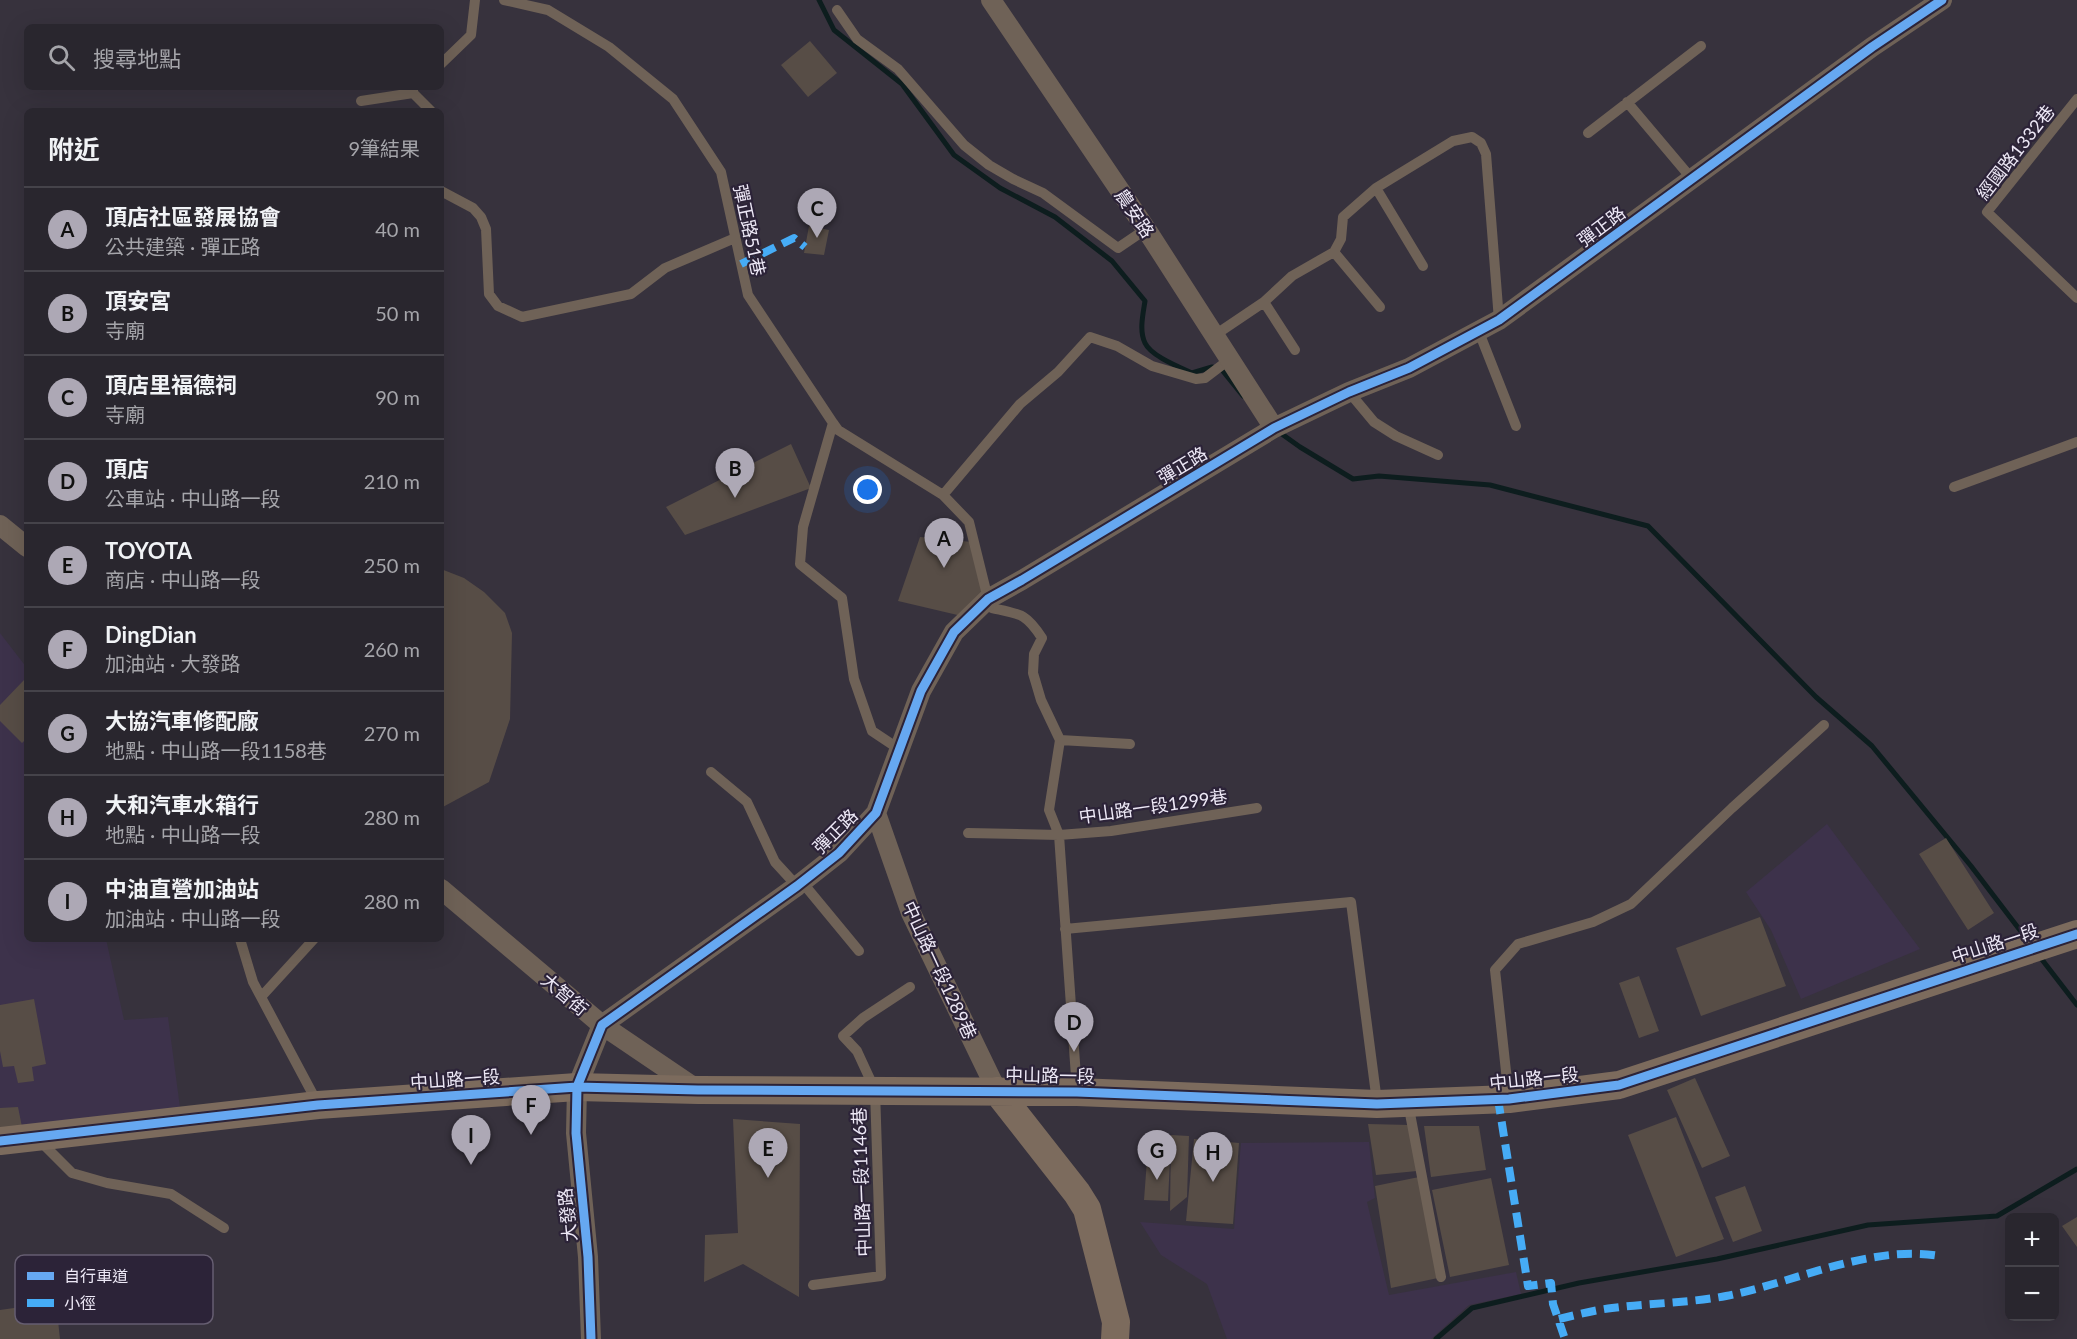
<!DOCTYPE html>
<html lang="zh-TW">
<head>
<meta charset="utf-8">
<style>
  :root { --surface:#29262e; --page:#312e36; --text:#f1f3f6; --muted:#a5a5aa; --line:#45434a; --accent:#ada8b5 }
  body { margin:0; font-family:Lato,"Noto Sans TC",sans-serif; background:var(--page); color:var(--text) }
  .controls { position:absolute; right:18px; bottom:18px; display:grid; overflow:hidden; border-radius:9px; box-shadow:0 6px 24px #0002 }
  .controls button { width:54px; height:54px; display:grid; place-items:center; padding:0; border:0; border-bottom:2px solid var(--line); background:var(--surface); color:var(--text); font:30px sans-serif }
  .you { position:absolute; left:868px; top:490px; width:21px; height:21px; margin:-15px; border:4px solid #fff; border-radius:50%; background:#1a73e8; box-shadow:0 0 0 9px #1a73e833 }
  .badge { display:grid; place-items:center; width:39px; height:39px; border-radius:50%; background:var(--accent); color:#111; font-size:20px; font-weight:700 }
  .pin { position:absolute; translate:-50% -50px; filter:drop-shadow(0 2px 3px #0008) }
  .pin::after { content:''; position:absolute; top:32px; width:21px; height:18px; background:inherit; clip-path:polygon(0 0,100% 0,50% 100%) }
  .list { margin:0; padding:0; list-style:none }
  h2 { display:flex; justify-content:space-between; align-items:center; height:78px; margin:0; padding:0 24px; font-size:26px }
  h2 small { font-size:20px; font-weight:400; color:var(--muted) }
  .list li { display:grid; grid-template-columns:39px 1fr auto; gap:18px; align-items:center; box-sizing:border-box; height:84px; padding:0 24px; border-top:2px solid var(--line) }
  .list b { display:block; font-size:22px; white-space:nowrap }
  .list p { margin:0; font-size:20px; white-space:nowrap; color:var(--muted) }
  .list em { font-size:20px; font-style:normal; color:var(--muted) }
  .icon { flex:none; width:33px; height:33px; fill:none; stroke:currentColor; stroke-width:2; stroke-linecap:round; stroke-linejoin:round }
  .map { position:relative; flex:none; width:2077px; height:1339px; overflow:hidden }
  .search { position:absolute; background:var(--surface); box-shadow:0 6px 24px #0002; left:24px; top:24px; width:420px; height:66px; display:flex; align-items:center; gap:15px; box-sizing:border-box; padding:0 21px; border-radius:9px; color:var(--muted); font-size:22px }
  .panel { position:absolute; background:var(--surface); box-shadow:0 6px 24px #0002; left:24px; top:108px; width:420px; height:834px; border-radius:9px }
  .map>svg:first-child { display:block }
  .built { fill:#3d324b }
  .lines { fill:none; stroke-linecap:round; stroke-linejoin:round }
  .stream { stroke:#0d1d1e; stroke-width:5 }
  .building { fill:#574d46 }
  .lane { stroke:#6f6257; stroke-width:10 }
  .street { stroke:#6f6257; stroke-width:20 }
  .secondary { stroke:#7c6b5d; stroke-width:28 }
  .quiet { stroke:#46acf6; stroke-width:8; stroke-dasharray:15 8; stroke-linecap:butt }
  .cycleway-casing { stroke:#2c2338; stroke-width:13 }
  .cycleway { stroke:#66a8f1; stroke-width:9 }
  .labels { text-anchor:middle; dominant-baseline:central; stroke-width:4.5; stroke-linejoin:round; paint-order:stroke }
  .street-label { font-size:18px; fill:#ede8f6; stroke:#2c2338 }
  .key { fill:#2c2338; stroke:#665e71; stroke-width:1.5 }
  .key-label { font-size:16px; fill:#ede8f6 }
</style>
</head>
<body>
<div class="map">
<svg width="2077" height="1339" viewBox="0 0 2077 1339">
  <rect width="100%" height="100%" fill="#37323d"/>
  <path class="built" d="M0,633l27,35v271h79l18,81 44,-3 13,98 -181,21z
    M1827,824l93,125 -119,50 -30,-69 -25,-38z
    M1369,1142l6,56 -8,4 22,93 127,-23 5,22 -52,11 -38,34h-204l-20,-55 -46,-29 -21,-33 94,7 7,-86z"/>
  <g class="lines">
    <path class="stream" d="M819,0l15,30 68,54 52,71 46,33 55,29 57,44 33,40c-2,13 -6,30 0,42 6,13 34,24 47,30l20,-6 10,3 21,26
      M1279,432l21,15 53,32 26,-3 111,9 158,41 168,171 56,49 99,120 58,76
      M2040,957l37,48
      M1436,1339l36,-31 107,-25 138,-24 151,-34 129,-9 80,-47"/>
  </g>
  <path class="building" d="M810,41l27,32 -29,24 -27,-32z
    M809,226l20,4 -5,25 -20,-2z
    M791,444l20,44 -126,47 -19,-28z
    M920,537l52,5 13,53 -19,22 -68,-16z
    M441,569l23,9 20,14 21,21 7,20 -2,86 -21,63 -48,26z
    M24,680l3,3v55l-5,5 -22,-22v-16z
    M1946,838l48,75 -26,17 -49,-76z
    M1760,917l26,69 -85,30 -25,-68z
    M1639,976l20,55 -20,7 -20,-55z
    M34,999l12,65 -14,3 2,14 -16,2 -4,-17 -11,1 -3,-16v-46z
    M1695,1078l35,78 -28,12 -35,-78z
    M18,1107l5,25 -23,3v-27z
    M1676,1117l48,122 -48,18 -48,-122z
    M733,1119l67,5 -1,173 -56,-33 -39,18 1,-47 33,-2z
    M1368,1124l42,1 7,46 -41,4z
    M1424,1126h55l7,44 -55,7z
    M1171,1135l18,1 -2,61 -17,14z
    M1194,1139l45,4 -6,81 -47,-3z
    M1147,1160h23l-2,41 -24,-1z
    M1419,1177l19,101 -47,10 -16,-102z
    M1491,1178l18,87 -59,12 -18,-87z
    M1745,1186l17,45 -29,11 -18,-45z
    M2077,1217v30l-15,-21z
    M56,1302l4,37h-60v-29z"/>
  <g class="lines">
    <path class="lane" d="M504,0l44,10 61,37 64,52 48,73 27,123 85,128 5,7 105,65 26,27 19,77 4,9c28,6 34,5 50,30l-8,16 -1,19 8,27 19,40 -11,70 10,25 -91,-2
      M837,10l20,29 41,30 66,76 25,20 24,14 30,14 75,55 28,-19
      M441,64l30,-29 4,-35
      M413,87v6l18,18
      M2077,99l-90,113 90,86
      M361,101l52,-8
      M1627,102l65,77
      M1588,133l113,-87
      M1376,188l47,78
      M441,191l32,17 8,9 5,12 3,65 9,12 24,11 109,-23 34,-26 70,-30
      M1334,252l46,55
      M1264,302l31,48
      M1479,332l37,94
      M1215,335l49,-33 28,-26 42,-24 7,-13 2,-22 33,-29 77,-47 19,-4 9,6 5,11 13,166
      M1349,392l25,30 22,14 42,19
      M833,423l-30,104 -3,37 42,34 12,81 18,52 27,18
      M1954,487l123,-45
      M943,495l77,-91 38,-32 32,-35 27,9 35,20 44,13 9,-1 25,-19
      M1060,740l70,4
      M711,772l36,30 28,60 22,24
      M802,882l57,69
      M1065,929l286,-27 26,200
      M240,939l13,43 8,15
      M314,939l-53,58 56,105
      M1077,1091l-18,-256 52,-4 146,-23
      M1509,1099l-14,-129 23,-26 75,-22 38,-18 101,-96 92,-83
      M1408,1103l33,174
      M40,1141l32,32 35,10 64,11 53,34
      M813,1285l68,-9 -6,-186 -18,-39 -14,-15 20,-18 47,-31"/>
    <path class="street" d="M991,0l155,229 128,199
      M0,525l27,22
      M876,813l35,100 86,178
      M441,889l161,136 96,65
      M591,1339l-3,-82 -12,-124 1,-46 25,-62 195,-139 42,-33 37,-40 45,-122 33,-59 34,-33 34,-19 252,-152 75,-36 60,-24 90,-48 373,-273 70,-47"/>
    <path class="secondary" d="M997,1091l80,102 10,16 29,113 -1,17
      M0,1141l318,-36 259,-18 121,3 379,2 300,12 132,-5 110,-14 458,-151"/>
    <path class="quiet" d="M741,264l53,-26 11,9
      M1498,1099l30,187 23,-3 2,21 12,35
      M1559,1319c17,-4 35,-9 53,-11 38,-5 77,-5 114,-12 67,-13 145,-52 214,-40"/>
    <defs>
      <path id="cycleway" d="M0,1141l318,-36 259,-18 121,3 379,2 300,12 132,-5 110,-14 458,-151
        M591,1339l-3,-82 -12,-124 1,-46 25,-62 195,-139 42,-33 37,-40 45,-122 33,-59 34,-33 34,-19 252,-152 75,-36 60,-24 90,-48 373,-273 70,-47"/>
    </defs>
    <use href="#cycleway" class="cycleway-casing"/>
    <use href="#cycleway" class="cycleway"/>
  </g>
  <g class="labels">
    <g class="street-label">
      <text transform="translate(2015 152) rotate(-52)">經國路1332巷</text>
      <text transform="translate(1135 213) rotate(56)">農安路</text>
      <text transform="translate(1601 226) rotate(-37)">彈正路</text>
      <text transform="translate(750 230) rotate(78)">彈正路51巷</text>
      <text transform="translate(1182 465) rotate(-31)">彈正路</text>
      <text transform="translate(1153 806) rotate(-8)">中山路一段1299巷</text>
      <text transform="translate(835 831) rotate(-45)">彈正路</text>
      <text transform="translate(1995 943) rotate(-18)">中山路一段</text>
      <text transform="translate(940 970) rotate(65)">中山路一段1289巷</text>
      <text transform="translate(565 994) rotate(40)">大智街</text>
      <text transform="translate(1050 1075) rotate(1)">中山路一段</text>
      <text transform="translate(1534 1078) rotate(-6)">中山路一段</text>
      <text transform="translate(455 1079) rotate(-4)">中山路一段</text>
      <text transform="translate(861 1182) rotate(-92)">中山路一段1146巷</text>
      <text transform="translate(567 1215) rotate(-96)">大發路</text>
    </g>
  </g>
  <rect x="15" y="1255" width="198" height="69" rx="9" class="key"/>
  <rect x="27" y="1272" width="27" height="8" fill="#66a8f1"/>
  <rect x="27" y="1299" width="27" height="8" fill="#46acf6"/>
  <g class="key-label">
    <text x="64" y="1282">自行車道</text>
    <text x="64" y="1309">小徑</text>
  </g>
</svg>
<div class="controls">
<button>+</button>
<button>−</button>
</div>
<div class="you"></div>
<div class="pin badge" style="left:944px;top:568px">A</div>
<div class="pin badge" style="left:735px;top:498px">B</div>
<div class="pin badge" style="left:817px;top:238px">C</div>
<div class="pin badge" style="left:1074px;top:1052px">D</div>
<div class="pin badge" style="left:768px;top:1178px">E</div>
<div class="pin badge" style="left:531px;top:1135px">F</div>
<div class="pin badge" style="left:1157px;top:1180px">G</div>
<div class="pin badge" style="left:1213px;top:1182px">H</div>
<div class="pin badge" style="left:471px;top:1165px">I</div>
<div class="search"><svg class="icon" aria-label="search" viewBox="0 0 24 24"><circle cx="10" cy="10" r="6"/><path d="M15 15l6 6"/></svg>搜尋地點</div>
<section class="panel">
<h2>附近<small>9筆結果</small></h2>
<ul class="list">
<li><span class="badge">A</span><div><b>頂店社區發展協會</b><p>公共建築 · 彈正路</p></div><em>40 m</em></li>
<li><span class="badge">B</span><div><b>頂安宮</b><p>寺廟</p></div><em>50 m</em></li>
<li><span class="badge">C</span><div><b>頂店里福德祠</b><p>寺廟</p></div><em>90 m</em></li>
<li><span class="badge">D</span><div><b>頂店</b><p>公車站 · 中山路一段</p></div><em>210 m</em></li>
<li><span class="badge">E</span><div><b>TOYOTA</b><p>商店 · 中山路一段</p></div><em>250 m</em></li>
<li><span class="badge">F</span><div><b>DingDian</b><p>加油站 · 大發路</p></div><em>260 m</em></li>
<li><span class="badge">G</span><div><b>大協汽車修配廠</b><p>地點 · 中山路一段1158巷</p></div><em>270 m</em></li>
<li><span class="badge">H</span><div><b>大和汽車水箱行</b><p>地點 · 中山路一段</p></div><em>280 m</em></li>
<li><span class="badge">I</span><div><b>中油直營加油站</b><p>加油站 · 中山路一段</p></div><em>280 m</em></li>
</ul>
</section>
</div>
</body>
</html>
